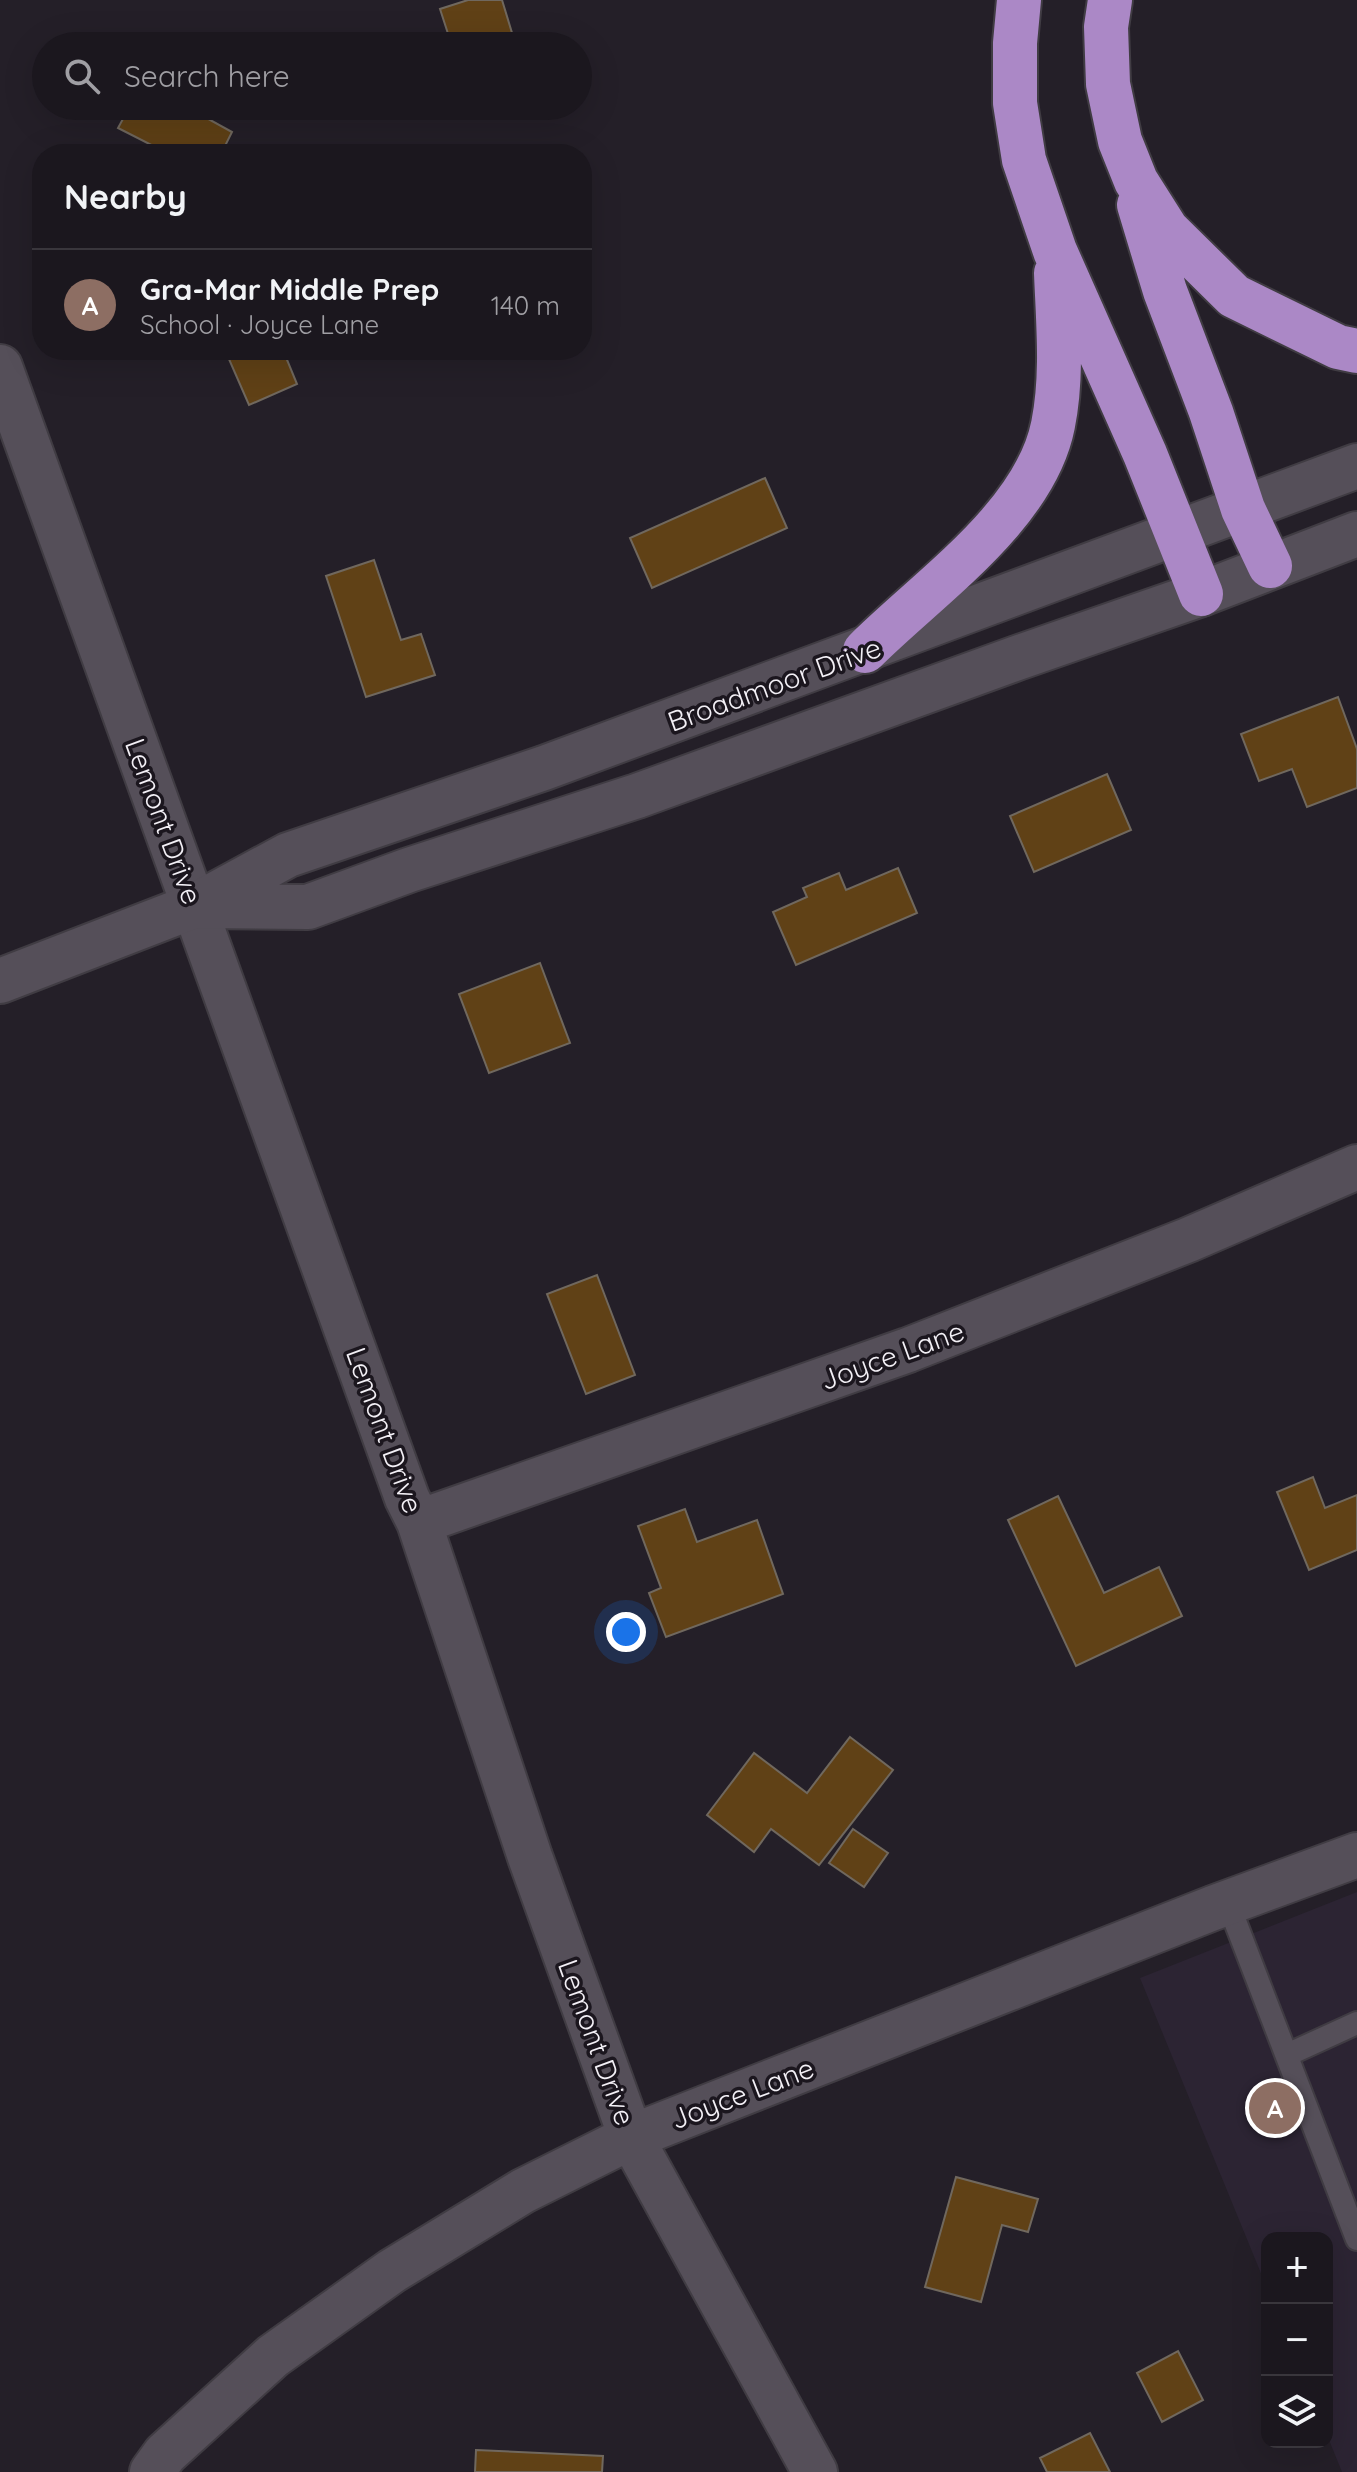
<!DOCTYPE html>
<html lang="en">
<head>
<meta charset="utf-8">
<style>
  :root { --surface:#1b171e; --page:#28242b; --text:#f1f3f6; --muted:#a09fa4; --line:#39363c; --accent:#ea580c }
  body { margin:0; font-family:Quicksand,sans-serif; background:var(--page); color:var(--text) }
  .controls { position:absolute; right:24px; bottom:24px; display:grid; overflow:hidden; border-radius:16px; box-shadow:0 8px 32px #0002 }
  .controls button { width:72px; height:72px; display:grid; place-items:center; padding:0; border:0; border-bottom:2px solid var(--line); background:var(--surface); color:var(--text); font:40px sans-serif }
  .you { position:absolute; left:626px; top:1632px; width:28px; height:28px; margin:-20px; border:6px solid #fff; border-radius:50%; background:#1a73e8; box-shadow:0 0 0 12px #1a73e833 }
  .badge { display:grid; place-items:center; width:52px; height:52px; border-radius:50%; background:var(--accent); color:#fff; font-size:26px; font-weight:700 }
  .pin { position:absolute; translate:-50% -50%; border:4px solid #fff; box-shadow:0 2px 8px #0006 }
  .list { margin:0; padding:0; list-style:none }
  h2 { display:flex; justify-content:space-between; align-items:center; height:104px; margin:0; padding:0 32px; font-size:34px }
  h2 small { font-size:26px; font-weight:400; color:var(--muted) }
  .list li { display:grid; grid-template-columns:52px 1fr auto; gap:24px; align-items:center; box-sizing:border-box; height:112px; padding:0 32px; border-top:2px solid var(--line) }
  .list b { display:block; font-size:30px; white-space:nowrap }
  .list p { margin:0; font-size:26px; white-space:nowrap; color:var(--muted) }
  .list em { font-size:26px; font-style:normal; color:var(--muted) }
  .icon { flex:none; width:44px; height:44px; fill:none; stroke:currentColor; stroke-width:2; stroke-linecap:round; stroke-linejoin:round }
  .map { position:relative; flex:none; width:1357px; height:2472px; overflow:hidden }
  .search { position:absolute; background:var(--surface); box-shadow:0 8px 32px #0002; left:32px; top:32px; width:560px; height:88px; display:flex; align-items:center; gap:20px; box-sizing:border-box; padding:0 28px; border-radius:44px; color:var(--muted); font-size:30px }
  .panel { position:absolute; background:var(--surface); box-shadow:0 8px 32px #0002; left:32px; top:144px; width:560px; height:216px; border-radius:32px }
  .map>svg:first-child { display:block }
  .built { fill:#2c2433 }
  .building { fill:#604116; stroke:#70685e; stroke-width:2 }
  .lines { fill:none; stroke-linecap:round; stroke-linejoin:round }
  .lane-casing { stroke:#403c43; stroke-width:26 }
  .street-casing { stroke:#403c43; stroke-width:48 }
  .secondary-casing { stroke:#403c43; stroke-width:48 }
  .highway-casing { stroke:#403c43; stroke-width:48 }
  .lane { stroke:#554f59; stroke-width:22 }
  .street { stroke:#554f59; stroke-width:44 }
  .secondary { stroke:#554f59; stroke-width:44 }
  .highway { stroke:#ab88c6; stroke-width:44 }
  .labels { text-anchor:middle; dominant-baseline:central; stroke-width:7; stroke-linejoin:round; paint-order:stroke }
  .street-label { font-size:28px; fill:#f3f0f6; stroke:#1b161e }
</style>
</head>
<body>
<div class="map">
<svg width="1357" height="2472" viewBox="0 0 1357 2472">
  <rect width="100%" height="100%" fill="#241f28"/>
  <path class="built" d="M1357,1892v580h-15l-15,-37v-197h-60v50l-127,-310z"/>
  <path class="building" d="M468,0h34l14,46h-64l-12,-37z
    M166,36l20,10h-25z
    M130,106h62l-2,3 42,23 -11,22h-52l-51,-26z
    M225,350h58l14,34 -48,21z
    M765,478l22,50 -135,60 -22,-50z
    M374,560l27,80 20,-6 14,41 -69,22 -40,-121z
    M1338,697l19,52v39l-50,19 -15,-38 -33,12 -18,-47z
    M1107,774l24,56 -97,42 -24,-56z
    M898,868l19,45 -121,52 -23,-53 34,-15 -4,-9 36,-15 7,17z
    M540,963l30,80 -81,30 -30,-79z
    M597,1275l38,100 -49,19 -39,-100z
    M1313,1477l12,31 32,-13v55l-48,20 -32,-78z
    M1058,1496l46,97 55,-26 23,49 -106,50 -68,-146z
    M685,1509l12,33 60,-22 26,74 -117,43 -17,-44 12,-5 -23,-62z
    M850,1737l43,33 -74,95 -48,-36 -17,23 -47,-37 47,-62 53,40z
    M853,1829l35,24 -24,34 -35,-24z
    M956,2177l82,22 -10,33 -26,-7 -21,77 -56,-15z
    M1178,2351l25,49 -41,22 -25,-49z
    M1090,2433l20,39h-63l-7,-14z
    M476,2450l127,6 -1,16h-127z"/>
  <g class="lines">
    <defs>
      <path id="lane" d="M1228,1903l129,336
        M1287,2055l70,-32"/>
      <path id="street" d="M0,367l407,1131 12,24 111,335 101,280 184,335
        M419,1522l489,-172 280,-110 169,-73
        M152,2472l13,-18 108,-98 119,-85 131,-80 108,-54 582,-229 144,-53"/>
      <path id="secondary" d="M196,906l112,1 101,-37 228,-74 380,-138 184,-64 156,-60
        M0,981l194,-75 94,-51 256,-87 813,-302"/>
      <path id="highway" d="M1019,0l-4,43v60l9,57 31,91 90,203 56,140
        M1110,0l-4,27 2,57 12,57 16,40 31,49 67,66 104,51 19,4
        M1139,205l26,86 46,121 32,97 27,57
        M865,651c63,-63 170,-135 188,-226 10,-49 5,-102 3,-152"/>
    </defs>
    <use href="#lane" class="lane-casing"/>
    <use href="#street" class="street-casing"/>
    <use href="#secondary" class="secondary-casing"/>
    <use href="#highway" class="highway-casing"/>
    <use href="#lane" class="lane"/>
    <use href="#street" class="street"/>
    <use href="#secondary" class="secondary"/>
    <use href="#highway" class="highway"/>
  </g>
  <g class="labels">
    <g class="street-label">
      <text transform="translate(774 684) rotate(-20)">Broadmoor Drive</text>
      <text transform="translate(164 821) rotate(70)">Lemont Drive</text>
      <text transform="translate(892 1355) rotate(-20)">Joyce Lane</text>
      <text transform="translate(385 1430) rotate(70)">Lemont Drive</text>
      <text transform="translate(597 2042) rotate(70)">Lemont Drive</text>
      <text transform="translate(742 2093) rotate(-21)">Joyce Lane</text>
    </g>
  </g>
</svg>
<div class="controls">
<button>+</button>
<button>−</button>
<button><svg class="icon" aria-label="layers" viewBox="0 0 24 24"><path d="M12 4l9 5-9 5-9-5zM3 14l9 5 9-5"/></svg></button>
</div>
<div class="you"></div>
<div class="pin badge" style="left:1275px;top:2108px;background:#8d6e63">A</div>
<div class="search"><svg class="icon" aria-label="search" viewBox="0 0 24 24"><circle cx="10" cy="10" r="6"/><path d="M15 15l6 6"/></svg>Search here</div>
<section class="panel">
<h2>Nearby<small></small></h2>
<ul class="list">
<li><span class="badge" style="background:#8d6e63">A</span><div><b>Gra-Mar Middle Prep</b><p>School · Joyce Lane</p></div><em>140 m</em></li>
</ul>
</section>
</div>
</body>
</html>
